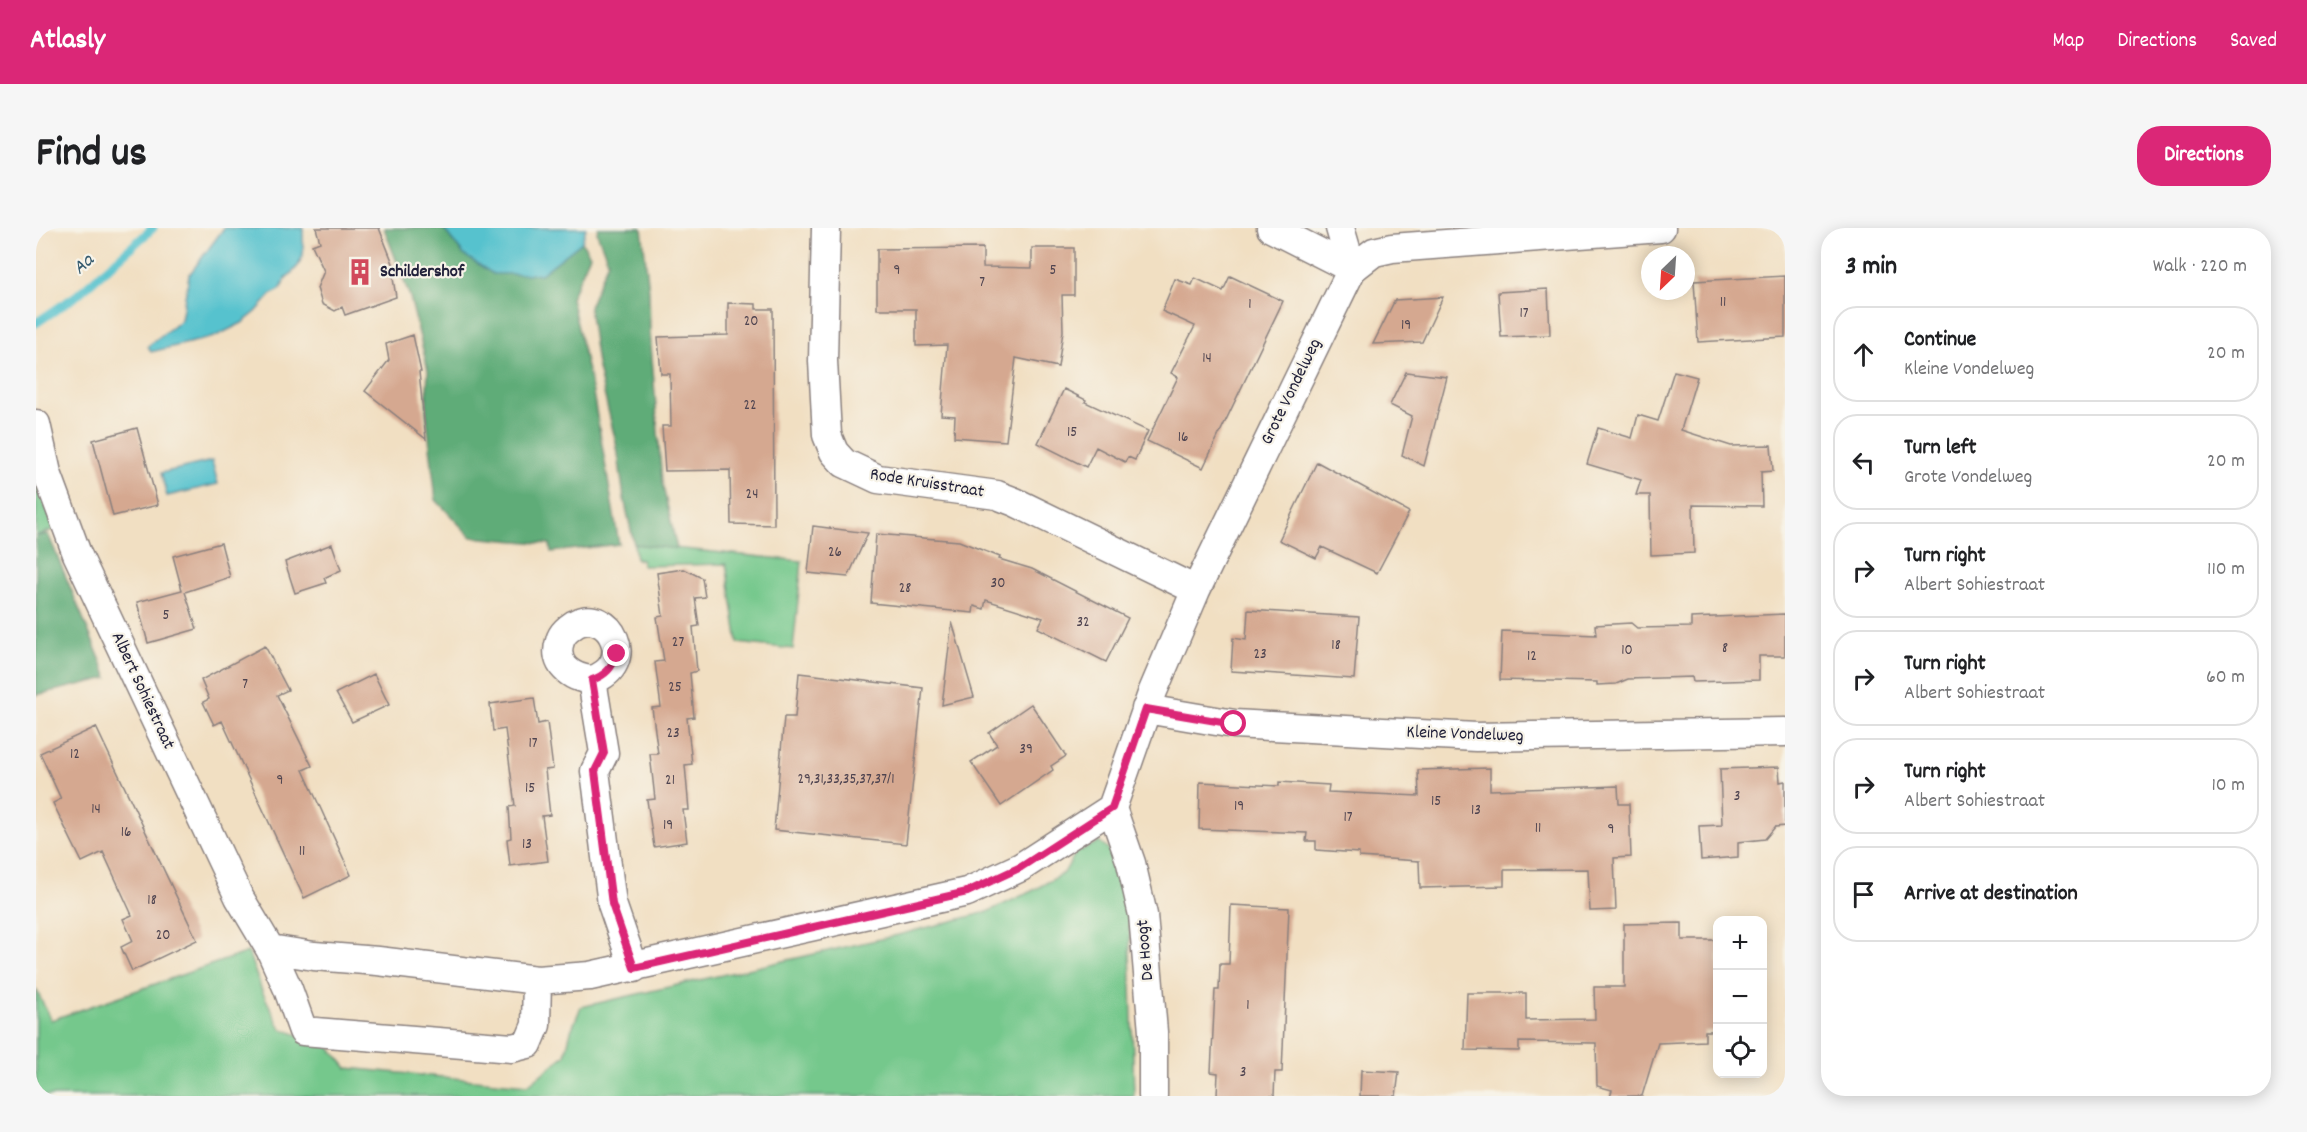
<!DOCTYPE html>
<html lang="en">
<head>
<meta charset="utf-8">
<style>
  :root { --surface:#fff; --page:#f6f6f6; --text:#202124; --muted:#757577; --line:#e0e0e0; --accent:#db2777 }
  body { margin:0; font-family:Dekko,sans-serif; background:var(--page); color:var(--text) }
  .controls { position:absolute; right:18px; bottom:18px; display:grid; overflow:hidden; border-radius:12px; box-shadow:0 3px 15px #0003 }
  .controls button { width:54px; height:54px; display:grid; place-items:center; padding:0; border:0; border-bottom:2px solid var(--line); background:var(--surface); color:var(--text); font:30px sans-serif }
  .compass { position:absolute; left:1605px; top:18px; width:54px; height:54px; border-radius:50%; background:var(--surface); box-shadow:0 3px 15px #0003; rotate:205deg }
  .stop { position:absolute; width:18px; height:18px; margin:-14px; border:4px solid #db2777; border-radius:50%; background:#fff }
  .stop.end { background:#db2777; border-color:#fff; box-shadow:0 2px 6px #0008 }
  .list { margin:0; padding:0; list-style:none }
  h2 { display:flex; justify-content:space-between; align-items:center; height:78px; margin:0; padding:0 24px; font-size:26px }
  h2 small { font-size:20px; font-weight:400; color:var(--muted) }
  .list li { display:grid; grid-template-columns:39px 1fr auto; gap:18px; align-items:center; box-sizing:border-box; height:96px; margin:0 12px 12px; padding:0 12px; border:2px solid var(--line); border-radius:24px }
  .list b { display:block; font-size:22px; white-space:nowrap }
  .list p { margin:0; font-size:20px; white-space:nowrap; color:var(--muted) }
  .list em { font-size:20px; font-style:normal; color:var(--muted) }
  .icon { flex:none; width:33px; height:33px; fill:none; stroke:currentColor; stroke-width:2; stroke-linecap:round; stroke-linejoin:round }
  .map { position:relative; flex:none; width:1749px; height:868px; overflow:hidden; border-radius:24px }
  header { display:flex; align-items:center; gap:36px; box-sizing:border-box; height:84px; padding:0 30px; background:var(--accent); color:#fff }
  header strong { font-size:28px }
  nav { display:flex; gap:33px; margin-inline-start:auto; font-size:21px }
  .intro { display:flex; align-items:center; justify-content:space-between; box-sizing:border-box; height:144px; padding:0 36px }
  h1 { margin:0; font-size:42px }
  .button { padding:15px 27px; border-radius:24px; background:var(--accent); color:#fff; font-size:21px; font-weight:700 }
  main { display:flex; gap:36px; padding:0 36px }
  aside { flex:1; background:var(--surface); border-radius:24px; box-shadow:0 3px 15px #0003 }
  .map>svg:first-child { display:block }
  .green { fill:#74c88c; stroke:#4b7564; stroke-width:1.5 }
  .forest { fill:#5fac78; stroke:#40675a; stroke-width:1.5 }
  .water { fill:#56c2ce; stroke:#3c7284; stroke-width:1.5 }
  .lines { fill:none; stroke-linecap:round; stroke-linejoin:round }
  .stream { stroke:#56c2ce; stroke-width:9 }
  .building { fill:#d5a890 }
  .minor-casing { stroke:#8a807e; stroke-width:31 }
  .minor { stroke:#fff; stroke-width:28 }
  .route { stroke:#db2777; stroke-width:8 }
  .labels { text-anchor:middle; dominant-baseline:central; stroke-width:4.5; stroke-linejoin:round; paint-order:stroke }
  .number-label { font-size:15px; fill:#4f4450 }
  .poi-label { font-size:18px; font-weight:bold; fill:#22223b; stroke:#f7f3e8; text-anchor:start }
  .street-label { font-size:18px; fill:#22223b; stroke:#f7f3e8 }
  .water-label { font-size:20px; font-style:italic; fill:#345a6e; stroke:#f7f3e8 }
</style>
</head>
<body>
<header>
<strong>Atlasly</strong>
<nav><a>Map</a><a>Directions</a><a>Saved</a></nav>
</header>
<div class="intro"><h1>Find us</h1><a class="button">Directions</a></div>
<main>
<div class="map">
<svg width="1749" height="868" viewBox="0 0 1749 868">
  <rect width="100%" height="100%" fill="#f7f3e8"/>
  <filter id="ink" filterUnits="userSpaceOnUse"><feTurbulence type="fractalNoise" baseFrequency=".0167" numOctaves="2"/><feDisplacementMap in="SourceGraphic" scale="12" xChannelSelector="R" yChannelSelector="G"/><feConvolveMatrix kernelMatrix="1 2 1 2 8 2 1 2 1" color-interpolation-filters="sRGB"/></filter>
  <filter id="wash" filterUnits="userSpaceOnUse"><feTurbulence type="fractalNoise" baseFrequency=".008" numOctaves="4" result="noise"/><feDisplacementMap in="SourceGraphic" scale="24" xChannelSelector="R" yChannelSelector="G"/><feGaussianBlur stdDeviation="1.35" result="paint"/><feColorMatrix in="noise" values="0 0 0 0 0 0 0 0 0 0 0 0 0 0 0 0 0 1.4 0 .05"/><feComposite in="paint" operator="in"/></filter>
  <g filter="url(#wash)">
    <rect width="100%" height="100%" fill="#f1dfc2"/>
    <path class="green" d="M0,253l19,48 -19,7z
      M598,316l168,17 -9,88 -55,-6 -12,-79 -83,2 -2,-6 -5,-1z
      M1063,614l19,16 11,52 5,186h-1098v-107l15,31 197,-68 14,39 19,38 47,16 19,23 181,17 37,-30 6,-24 10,-24 317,-72 89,-23 45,-21 32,-18 12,-21z"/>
    <path class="forest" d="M348,0h59l21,27 77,19 41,-32 8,13 -19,43 22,95 26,151 -68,8 -1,-8 -79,-7 -35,-37 -10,-89 2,-41 -18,-73z
      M562,0h44l7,63 1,41 12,150 15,67 -43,-5 -10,-46 -7,-51 -20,-83 -8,-57 19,-46 -11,-28z
      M12,306l60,144 -72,17v-159z"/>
    <path class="water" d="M188,0h79v27l-5,11 -13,14 -5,10 -8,4 -16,18 -14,11 -28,14 -63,15 -3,-6 33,-26 8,-45z
      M407,0h143l-4,14 -41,32h-48l-29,-19z
      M176,233l6,23 -51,12 -6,-23z"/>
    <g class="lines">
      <path class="stream" d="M0,95l40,-27 77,-68"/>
    </g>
    <g id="blocks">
      <path class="building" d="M280,0h63l17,43 -4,1 4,25 -51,18 -3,-8 -7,4 -13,-7 -5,-16 7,-17 -12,-26 8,-3z
        M947,20v19l49,1v-20h42v47h-12l1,36 -5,36 -42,-9 -10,83 -52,-4 1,-21 -14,-1 6,-70 -31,1v-37h-39v-60z
        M1194,48l53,25 -80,167 -56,-27 31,-64 -7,-4 24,-47 -33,-15 13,-32 17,6 3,-7 28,13z
        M1749,48v61l-87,5 -4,-61z
        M1512,61l2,46 -49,2 -3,-45z
        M1407,69l-21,45 -49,2 22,-44z
        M692,75l28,1v5h17l1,216 -43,-1 -1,-54 -65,1 -3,-45h9l-1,-52h-9l-3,-37 70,-2z
        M377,107l8,37h-2l7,67 -61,-48 24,-31 -3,-16z
        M1638,143l23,6 -16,53 50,16 40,-1 2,26 -12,1 1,34 -69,-1 1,48 -43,2 -1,-60h-14l5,-15 -54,-16 11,-36 34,10 6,-23 20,6z
        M1370,144l41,5 -23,89 -22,-11 10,-39 -22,-11z
        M1028,161l22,11 -1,2 63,29 -13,29 -7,-3 -3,5 -29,-15 -10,20 -48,-24z
        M101,200l21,77 -45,11 -20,-76z
        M1281,234l92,50 -32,61 -55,-26 -6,11 -37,-18z
        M777,298l55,7 -20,44 -40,-4z
        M840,306l83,7 41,16 -1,2 33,10 96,49 -22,44 -68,-34 5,-10 -57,-18 -2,9 -10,-3 -1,7 -102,-10z
        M185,315l9,34 -45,15 12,37 -49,14 -11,-41 45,-12 -9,-34z
        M296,316l9,26 -17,8 2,5 -31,10 -10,-31z
        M648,341l18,9 3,19 -10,1 4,28 -6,1 4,44 -7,2 4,44 -7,1 5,46 -7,1 4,45h-6l4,32 -33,5 -7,-47 8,-1 -5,-45h8l-6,-46 9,-1 -6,-45 9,-1 -7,-44 6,-1 -6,-43z
        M1212,382l111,7 -5,62 -123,-8 2,-33 13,2z
        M1749,386v42h-26v24l-66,2 -1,-5 -64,2 -12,5 -19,1v-3l-97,-2 2,-49 94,4 -1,-10 36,-2 6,5 54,-1v-9z
        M916,394l22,75 -32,8z
        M229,418l23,44 -11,5 35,71 -9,4 48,105 -47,23 -82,-177 -8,4 -11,-23 6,-3 -8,-19z
        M763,445l124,15 -17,156 -132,-14 10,-113h11z
        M338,446l15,31 -37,17 -16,-29z
        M498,470l4,26 9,-2 6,47 -8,1 5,45 -8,1 6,45 -38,5 -3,-27 4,-1 -2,-31 6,-1 -10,-77 -12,2 -3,-27z
        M995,476l35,52 -15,10 2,4 -52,36 -30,-44 26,-17 -8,-12z
        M60,499l101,213 -65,31 -11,-24 12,-6 -10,-22 9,-4 -29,-63 -21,10 -29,-59 8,-4 -21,-46z
        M1743,539l1,15 5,-1v45l-10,1 -10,12 -27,3v15l-37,3 -2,-34 23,-1 -2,-56z
        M1454,540v22l128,-4 1,18h10l2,53 -17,1 2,52 -26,1 -2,-42 -84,1v16l-84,2 -1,-27 -60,-4v-4l-43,-3v-9h-10l1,-8 -108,-4 1,-47 79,4v-4l50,3 -1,7 91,4 -1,-26z
        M1195,677l58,3 -7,164h-7l-1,24h-57l1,-23 -7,-1 4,-82h4l1,-26h9z
        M1646,695v17h36v91h-13v10l-47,2 -16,53h-32l2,-6 -15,-4 -1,-43 -77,-1v9l-54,-1 2,-57h59v27l69,-1 -1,-32h30v-63z
        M1325,842l38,2 -3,24h-36z"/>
    </g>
  </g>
  <g filter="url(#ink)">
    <use href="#blocks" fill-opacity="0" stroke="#8a807e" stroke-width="1.5"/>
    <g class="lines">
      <defs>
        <path id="minor" d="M790,0l-3,133 4,74 7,17 10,11 34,16 119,16 18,7 181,88
          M1235,0l81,41
          M1304,0l12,41
          M0,196l11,49 30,81 162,343 31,52 18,40 15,42 209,17 16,-4 8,-19 1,-45
          M556,452c-21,-2 -40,-16 -32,-39 2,-8 9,-13 15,-17 35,-19 64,41 17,56l12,73 -9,18 17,133 22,64
          M1110,481l88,15 242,13 309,-5
          M1076,580l41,-117 43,-101 156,-321 22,-17 18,-4 269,-20
          M1076,580l19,55 12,52 10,117v64
          M234,721l44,7 64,5 159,19 53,-4 377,-84 54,-25 91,-59"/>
      </defs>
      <use href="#minor" class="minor-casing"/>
      <use href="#minor" class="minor"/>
    </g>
  </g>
  <g class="lines" filter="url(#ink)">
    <path class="route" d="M581,426c-5,14 -11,21 -25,26l12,73 -9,18 17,133 22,64 333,-76 54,-25 91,-59 34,-99 88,15"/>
  </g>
  <defs>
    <symbol id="building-bare" viewBox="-9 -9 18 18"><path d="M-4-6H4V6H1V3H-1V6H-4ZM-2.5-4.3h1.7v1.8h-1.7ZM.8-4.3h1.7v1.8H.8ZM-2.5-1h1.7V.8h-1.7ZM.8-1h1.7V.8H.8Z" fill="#d1495b" stroke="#f7f3e8" stroke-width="2.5" paint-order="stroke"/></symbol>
  </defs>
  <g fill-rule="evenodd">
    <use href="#building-bare" x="305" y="25" width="38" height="38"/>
  </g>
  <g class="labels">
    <g class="number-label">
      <text x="861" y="43">9</text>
      <text x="1017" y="43">5</text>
      <text x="946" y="55">7</text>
      <text x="1687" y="75">11</text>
      <text x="1214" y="77">1</text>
      <text x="1488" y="86">17</text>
      <text x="715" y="94">20</text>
      <text x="1370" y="98">19</text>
      <text x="1171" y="131">14</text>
      <text x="714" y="178">22</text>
      <text x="1036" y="205">15</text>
      <text x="1147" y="210">16</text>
      <text x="716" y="267">24</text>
      <text x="799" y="325">26</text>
      <text x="962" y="356">30</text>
      <text x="869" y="361">28</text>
      <text x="130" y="388">5</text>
      <text x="1047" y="395">32</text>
      <text x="642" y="415">27</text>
      <text x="1300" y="418">18</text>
      <text x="1689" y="421">8</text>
      <text x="1591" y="423">10</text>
      <text x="1224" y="427">23</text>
      <text x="1496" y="429">12</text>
      <text x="209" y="457">7</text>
      <text x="639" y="460">25</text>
      <text x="637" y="506">23</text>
      <text x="497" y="516">17</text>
      <text x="990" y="522">39</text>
      <text x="39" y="527">12</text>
      <text x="810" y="552">29,31,33,35,37,37/1</text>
      <text x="244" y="553">9</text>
      <text x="634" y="553">21</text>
      <text x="494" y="561">15</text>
      <text x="1701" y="569">3</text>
      <text x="1400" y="574">15</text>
      <text x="1203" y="579">19</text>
      <text x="60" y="582">14</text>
      <text x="1440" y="583">13</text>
      <text x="1312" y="590">17</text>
      <text x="632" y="598">19</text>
      <text x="1502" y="601">11</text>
      <text x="1575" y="602">9</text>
      <text x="90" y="605">16</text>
      <text x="491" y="617">13</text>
      <text x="266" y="624">11</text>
      <text x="116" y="673">18</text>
      <text x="127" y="708">20</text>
      <text x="1212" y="778">1</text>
      <text x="1207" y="845">3</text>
    </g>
    <g class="poi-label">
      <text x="344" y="44">Schildershof</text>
    </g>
    <g class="street-label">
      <text transform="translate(1256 164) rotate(-64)">Grote Vondelweg</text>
      <text transform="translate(891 256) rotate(9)">Rode Kruisstraat</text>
      <text transform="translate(106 463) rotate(65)">Albert Sohiestraat</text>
      <text transform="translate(1429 507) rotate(2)">Kleine Vondelweg</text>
      <text transform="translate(1110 722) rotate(-95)">De Hoogt</text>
    </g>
    <g class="water-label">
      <text transform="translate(48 37) rotate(-42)">Aa</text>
    </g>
  </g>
</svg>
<div class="controls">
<button>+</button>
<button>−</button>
<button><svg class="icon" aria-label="locate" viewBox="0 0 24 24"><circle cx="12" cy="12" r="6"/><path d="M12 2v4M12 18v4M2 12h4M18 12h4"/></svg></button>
</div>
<svg class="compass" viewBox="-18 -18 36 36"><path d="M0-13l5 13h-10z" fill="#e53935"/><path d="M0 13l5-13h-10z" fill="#757577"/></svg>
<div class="stop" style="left:1198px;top:496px"></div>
<div class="stop end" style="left:581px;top:426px"></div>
</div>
<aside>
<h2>3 min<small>Walk · 220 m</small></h2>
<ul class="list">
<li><svg class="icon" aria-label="ahead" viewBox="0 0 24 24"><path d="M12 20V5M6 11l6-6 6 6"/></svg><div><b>Continue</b><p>Kleine Vondelweg</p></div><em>20 m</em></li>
<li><svg class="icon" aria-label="left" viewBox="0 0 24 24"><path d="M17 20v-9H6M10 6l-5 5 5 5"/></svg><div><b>Turn left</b><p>Grote Vondelweg</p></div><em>20 m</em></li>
<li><svg class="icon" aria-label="right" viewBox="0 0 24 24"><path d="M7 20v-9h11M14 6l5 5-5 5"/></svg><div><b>Turn right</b><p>Albert Sohiestraat</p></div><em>110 m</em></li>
<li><svg class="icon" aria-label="right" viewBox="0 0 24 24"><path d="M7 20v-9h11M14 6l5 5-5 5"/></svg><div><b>Turn right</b><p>Albert Sohiestraat</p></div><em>60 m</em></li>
<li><svg class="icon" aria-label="right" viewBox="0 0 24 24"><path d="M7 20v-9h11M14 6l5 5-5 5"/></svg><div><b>Turn right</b><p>Albert Sohiestraat</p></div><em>10 m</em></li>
<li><svg class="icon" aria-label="arrive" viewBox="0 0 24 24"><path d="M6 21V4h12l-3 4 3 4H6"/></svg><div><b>Arrive at destination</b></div></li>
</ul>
</aside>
</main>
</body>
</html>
